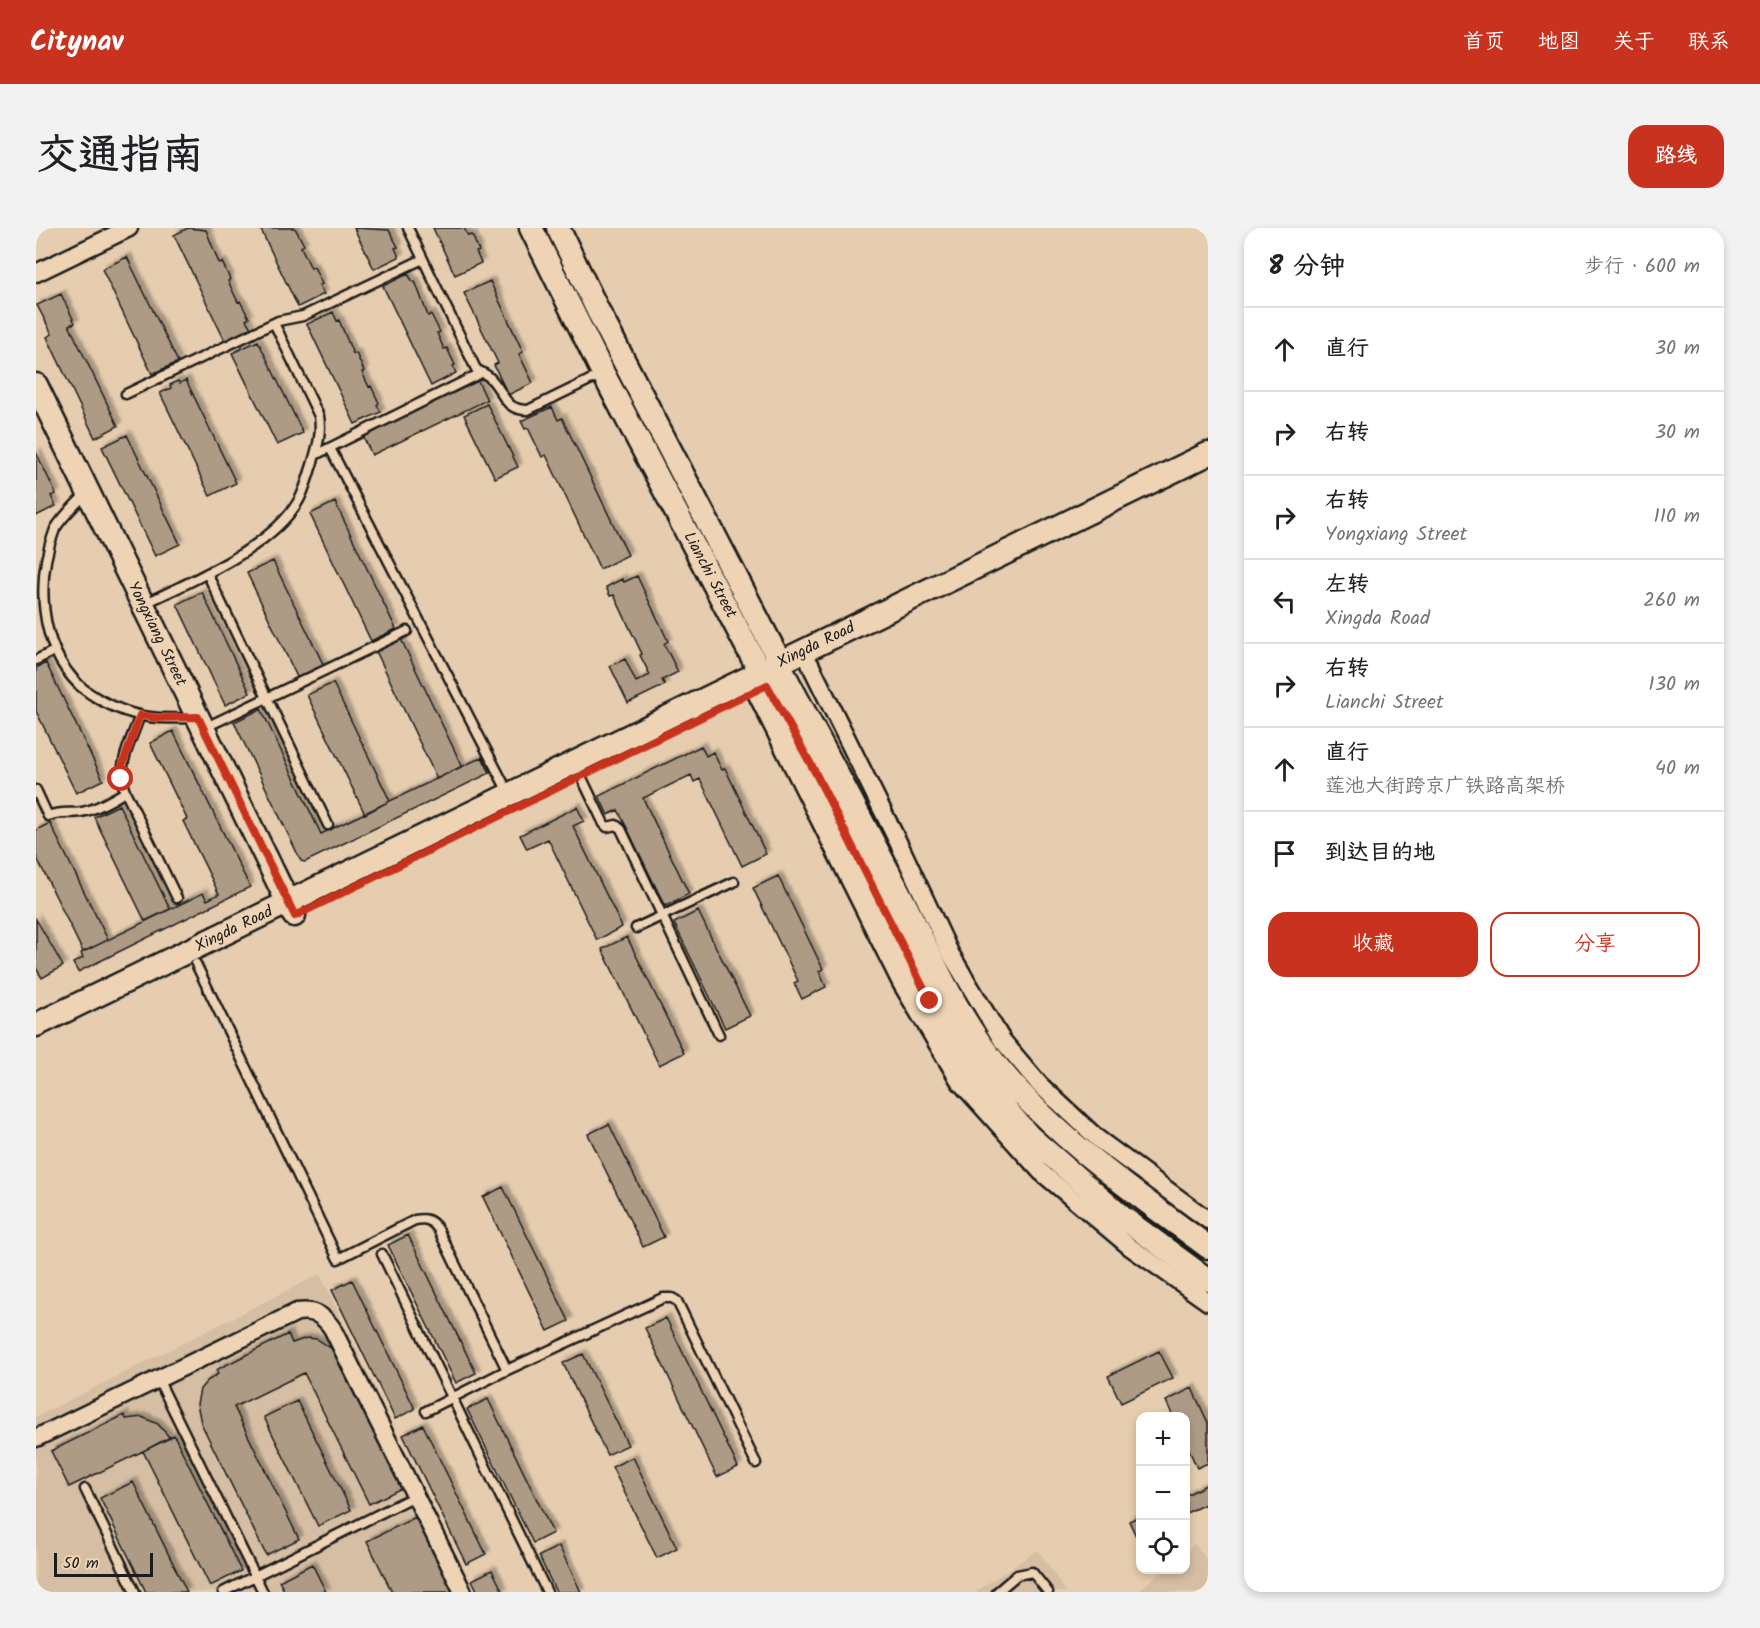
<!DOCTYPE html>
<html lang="zh">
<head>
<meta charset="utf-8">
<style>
  :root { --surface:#fff; --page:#f2f2f2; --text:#202124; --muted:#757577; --line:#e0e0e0; --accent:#c8321e }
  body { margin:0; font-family:Kalam,"LXGW WenKai TC",sans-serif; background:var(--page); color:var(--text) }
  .controls { position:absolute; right:18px; bottom:18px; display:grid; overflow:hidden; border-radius:12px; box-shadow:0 3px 9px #0003 }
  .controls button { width:54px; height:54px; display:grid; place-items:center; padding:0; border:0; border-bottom:2px solid var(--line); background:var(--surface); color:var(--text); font:30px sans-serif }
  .scale { position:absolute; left:18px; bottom:15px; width:99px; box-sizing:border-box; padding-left:6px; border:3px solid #1c1c1c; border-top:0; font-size:16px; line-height:21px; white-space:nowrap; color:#1c1c1c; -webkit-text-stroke:4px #eed4b5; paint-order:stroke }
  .stop { position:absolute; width:18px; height:18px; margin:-14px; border:4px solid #c8321e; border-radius:50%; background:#fff }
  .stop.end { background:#c8321e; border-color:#fff; box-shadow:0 2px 6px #0008 }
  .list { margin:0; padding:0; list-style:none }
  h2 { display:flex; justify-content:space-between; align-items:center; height:78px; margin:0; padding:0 24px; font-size:26px }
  h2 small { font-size:20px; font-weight:400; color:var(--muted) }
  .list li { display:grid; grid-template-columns:39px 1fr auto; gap:18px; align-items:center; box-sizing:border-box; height:84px; padding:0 24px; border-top:2px solid var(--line) }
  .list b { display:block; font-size:22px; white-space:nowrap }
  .list p { margin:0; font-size:20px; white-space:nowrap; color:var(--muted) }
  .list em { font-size:20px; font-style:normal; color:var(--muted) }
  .actions { display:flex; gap:12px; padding:18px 24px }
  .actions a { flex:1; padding:14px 0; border:2px solid var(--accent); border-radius:18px; text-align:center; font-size:21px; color:var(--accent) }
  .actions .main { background:var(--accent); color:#fff }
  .icon { flex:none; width:33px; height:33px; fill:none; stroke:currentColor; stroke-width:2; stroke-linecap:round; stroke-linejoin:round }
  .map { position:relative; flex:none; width:1172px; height:1364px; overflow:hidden; border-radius:18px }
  header { display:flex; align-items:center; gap:36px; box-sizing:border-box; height:84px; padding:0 30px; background:var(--accent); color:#fff }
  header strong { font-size:28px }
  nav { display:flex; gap:33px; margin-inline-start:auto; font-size:21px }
  .intro { display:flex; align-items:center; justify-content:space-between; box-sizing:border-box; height:144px; padding:0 36px }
  h1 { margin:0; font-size:42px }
  .button { padding:15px 27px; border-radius:18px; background:var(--accent); color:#fff; font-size:21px; font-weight:700 }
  main { display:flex; gap:36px; padding:0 36px }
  aside { flex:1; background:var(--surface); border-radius:18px; box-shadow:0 3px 9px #0003 }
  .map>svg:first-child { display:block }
  .built { fill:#d5bea3 }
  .building { fill:#ad9b86; stroke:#1c1c1c; stroke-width:1.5; filter:url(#shadow) }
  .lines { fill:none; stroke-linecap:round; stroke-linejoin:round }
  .lane-casing { stroke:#1c1c1c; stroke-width:13 }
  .street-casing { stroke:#1c1c1c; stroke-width:21 }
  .secondary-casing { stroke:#1c1c1c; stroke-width:27 }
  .lane { stroke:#eed4b5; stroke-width:8 }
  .street { stroke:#eed4b5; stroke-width:16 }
  .secondary { stroke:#eed4b5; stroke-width:22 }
  .route { stroke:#c8321e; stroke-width:8 }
  .labels { text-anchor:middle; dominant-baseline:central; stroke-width:4.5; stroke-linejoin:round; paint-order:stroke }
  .street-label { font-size:16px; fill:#1c1c1c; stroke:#eed4b5 }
</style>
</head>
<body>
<header>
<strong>Citynav</strong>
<nav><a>首页</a><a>地图</a><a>关于</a><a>联系</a></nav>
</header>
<div class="intro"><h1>交通指南</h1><a class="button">路线</a></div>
<main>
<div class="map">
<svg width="1172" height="1364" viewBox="0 0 1172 1364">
  <defs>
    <filter id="shadow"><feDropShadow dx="4" dy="-4" stdDeviation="1.5" flood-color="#0004"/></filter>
  </defs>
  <rect width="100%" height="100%" fill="#e6cdaf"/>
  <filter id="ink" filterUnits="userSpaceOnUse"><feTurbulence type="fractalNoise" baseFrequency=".0167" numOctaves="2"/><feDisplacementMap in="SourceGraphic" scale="12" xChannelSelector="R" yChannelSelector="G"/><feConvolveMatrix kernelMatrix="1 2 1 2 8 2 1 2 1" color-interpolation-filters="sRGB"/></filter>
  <g filter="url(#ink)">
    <path class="built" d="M284,1046l154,318h-438v-175z
      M1159,1316l13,18v30h-71l27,-22h22v-18z
      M1002,1322l28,42h-91z"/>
    <path class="building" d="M152,0l18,2 13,33 3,-1 8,17 -2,2 10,21 2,-1 9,17 -3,2 5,8 -26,13 -51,-106z
      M224,0h35l9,17 -3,2 10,21 3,-1 8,17 -3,1 5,9 -26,13z
      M318,0l35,2 9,17 -3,1 4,9 -25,12z
      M397,0h31l4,8 4,-1 7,16 -3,1 5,11 -26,12z
      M91,29l51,105 -26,12 -50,-105z
      M372,46l5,8 2,-1 13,35 3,-2 9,18 -3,1 7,16 3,-1 8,17 -2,1 3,7 -25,13 -48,-100z
      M454,53l33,71 -4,2 14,29 -25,12 -14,-30 4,-2 -34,-70z
      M25,66l14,29 -6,2 49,101 -23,12 -48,-101 5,-3 -15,-29z
      M297,84l4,9 2,-1 14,34 3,-1 8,18 -2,1 7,15 2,-1 8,17 -2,2 4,7 -26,12 -48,-100z
      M222,113l45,92 -26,12 -45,-92z
      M150,152l50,103 -26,13 -50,-103 11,-5 -1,-3 8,-4 2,2z
      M442,153l9,19 -115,55 -9,-19z
      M451,176l31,63 -23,11 -31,-63z
      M516,179l6,13 4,-2 66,137 -28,14 -54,-114 -4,2 -14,-29 -3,1 -4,-8z
      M91,207l53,109 -25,12 -53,-109z
      M0,224l20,42 -5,2 5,10 -20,10z
      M299,274l61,127 -25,12 -61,-127z
      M237,333l51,105 -26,13 -51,-106z
      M601,348l31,65 -4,3 14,28 -16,8 3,5 -37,18 -18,-37 15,-7 11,23 14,-7 -10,-20 2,-1 -28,-59 -4,1 -4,-9 16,-8 2,3z
      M166,364l48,101 -25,12 -48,-101z
      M365,411l61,127 -25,13 -61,-128z
      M10,435l57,117 -27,13 -40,-82v-43z
      M297,455l57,118 -25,13 -58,-119z
      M225,481l60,125 161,-77 8,16 -185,89 -4,-1 -67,-139z
      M137,503l77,156 -172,85 -5,-9 10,-5 -2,-5 122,-60 4,7 12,-6 -36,-73 4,-2 -37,-76z
      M665,518l5,10 7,-4 9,18 3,-2 41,86 -24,12 -42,-87 -6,3 -3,-7 -48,23 46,96 -24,12 -47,-96 -10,5 -9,-19z
      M83,577l51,104 -25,12 -51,-104z
      M541,579l7,14 -11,5 49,101 -25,13 -49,-101 -21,10 -7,-14z
      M14,595l58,117 -25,12 -47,-96v-26z
      M742,648l45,93 -4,2 7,16 -24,12 -8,-16 4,-2 -45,-93z
      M662,683l52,105 -25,12 -51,-105z
      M0,691l27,47 -21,12 -6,-10z
      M591,709l57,116 -25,12 -57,-116z
      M573,896l55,113 -21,10 -55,-113z
      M467,959l66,134 -21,10 -65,-134z
      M372,1007l68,138 -20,10 -68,-138z
      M316,1052l63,129 -20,10 -63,-129z
      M630,1090l72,149 -21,10 -72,-149z
      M252,1106l4,9 15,-5 10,1 15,10 70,139 -33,16 -65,-131 -70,34 65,132 -33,16 -65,-132 -4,-19 3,-15 7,-8 11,-7 -2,-4z
      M1123,1123l14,27 -52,25 -13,-27z
      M547,1126l45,91 -21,10 -44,-92z
      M1156,1160l16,35v40l-11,5 -11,-25v-27h-13l-7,-15z
      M452,1171l65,134 -20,10 -66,-134z
      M261,1173l54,109 -33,16 -54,-109z
      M88,1187l2,4 16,-2 16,7 12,14 -101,49 -18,-36z
      M387,1197l63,129 -20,10 -63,-129z
      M138,1207l67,136 -31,15 -67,-135z
      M597,1229l44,91 -20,10 -45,-91z
      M97,1254l54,110h-41l-46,-94z
      M1172,1256v19l-22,10v-18z
      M1104,1288v18l-4,2 -7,-15z
      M380,1289l37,75h-61l-25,-51z
      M523,1318l22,46h-25l-17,-36z
      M276,1336l14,28h-41l-6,-11z
      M456,1342l11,22h-25l-6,-12z"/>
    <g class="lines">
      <defs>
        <path id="lane" d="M372,0l68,141c4,3 10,5 13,8 16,14 13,33 39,33l74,-36
          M90,166l152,-73 25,-5 120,-57
          M294,220l179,346
          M279,227l166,-82
          M50,266c-11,11 -23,22 -31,35 -19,49 -17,116 24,156 13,12 35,23 52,28 21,7 43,5 64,5
          M171,345l121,252
          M108,376c47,-23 128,-56 155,-104 6,-11 9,-23 13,-35 5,-17 10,-31 7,-49l-45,-93
          M0,432l18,-9
          M104,487c-8,24 -23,49 -16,74l53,109
          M168,500l203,-97
          M545,548l23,48 3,3 9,-2 5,4 98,206
          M0,562l12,26c15,-6 24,-1 38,-5 13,-3 27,-12 39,-19
          M600,700l98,-46
          M160,736l142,295 77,-39c12,-2 16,0 23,9l69,141 -81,41
          M346,1026l165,338
          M471,1142l156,-72h9l5,3 79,162
          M122,1151l105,213
          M49,1261l50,103
          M187,1364l192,-96
          M961,1364l20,-17 15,-3 16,20"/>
        <path id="street" d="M0,45l93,-45
          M774,436l93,188 47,101 52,87 38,45 58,54 110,81
          M719,463l146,292 59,99 81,90 89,75 78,55
          M0,1210l261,-126c17,-2 25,2 35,16l131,264"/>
        <path id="secondary" d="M495,0l72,145 164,312 47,84 116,232 47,75 52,60 93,81 86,63
          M522,0l40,83 182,351 5,14c40,75 80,150 119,226 28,56 54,116 94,165 59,72 136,125 210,180
          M0,157l258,530
          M0,797l1172,-571"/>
      </defs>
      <use href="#lane" class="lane-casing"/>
      <use href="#street" class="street-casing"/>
      <use href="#secondary" class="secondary-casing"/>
      <use href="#lane" class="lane"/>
      <use href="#street" class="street"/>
      <use href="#secondary" class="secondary"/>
    </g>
  </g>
  <g class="lines" filter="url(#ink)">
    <path class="route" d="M85,551v-10l19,-54 16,3 42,-1 97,199 472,-231 47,85 116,231"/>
  </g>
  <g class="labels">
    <g class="street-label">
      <text transform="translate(674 347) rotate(62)">Lianchi Street</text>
      <text transform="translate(121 406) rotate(64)">Yongxiang Street</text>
      <text transform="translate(780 417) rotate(-26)">Xingda Road</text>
      <text transform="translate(198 701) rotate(-26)">Xingda Road</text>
    </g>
  </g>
</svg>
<div class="controls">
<button>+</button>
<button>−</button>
<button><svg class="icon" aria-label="locate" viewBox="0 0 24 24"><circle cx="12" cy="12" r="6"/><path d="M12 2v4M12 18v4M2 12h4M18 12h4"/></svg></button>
</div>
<div class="scale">50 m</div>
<div class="stop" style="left:85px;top:551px"></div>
<div class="stop end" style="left:894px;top:773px"></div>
</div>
<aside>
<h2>8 分钟<small>步行 · 600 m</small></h2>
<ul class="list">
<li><svg class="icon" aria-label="ahead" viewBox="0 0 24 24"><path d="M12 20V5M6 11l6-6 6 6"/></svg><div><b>直行</b></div><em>30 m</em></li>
<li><svg class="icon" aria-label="right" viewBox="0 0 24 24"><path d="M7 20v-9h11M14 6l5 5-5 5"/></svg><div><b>右转</b></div><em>30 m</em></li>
<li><svg class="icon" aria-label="right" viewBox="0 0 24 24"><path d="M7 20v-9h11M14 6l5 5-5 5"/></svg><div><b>右转</b><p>Yongxiang Street</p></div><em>110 m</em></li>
<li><svg class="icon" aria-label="left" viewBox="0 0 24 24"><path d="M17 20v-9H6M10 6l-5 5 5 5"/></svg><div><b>左转</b><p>Xingda Road</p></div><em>260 m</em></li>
<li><svg class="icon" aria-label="right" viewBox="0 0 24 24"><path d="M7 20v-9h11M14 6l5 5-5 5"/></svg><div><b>右转</b><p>Lianchi Street</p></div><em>130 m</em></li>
<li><svg class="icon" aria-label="ahead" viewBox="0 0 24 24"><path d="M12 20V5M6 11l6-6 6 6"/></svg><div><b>直行</b><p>莲池大街跨京广铁路高架桥</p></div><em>40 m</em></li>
<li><svg class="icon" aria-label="arrive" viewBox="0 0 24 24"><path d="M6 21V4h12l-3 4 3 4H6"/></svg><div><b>到达目的地</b></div></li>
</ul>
<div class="actions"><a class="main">收藏</a><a>分享</a></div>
</aside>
</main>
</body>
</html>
